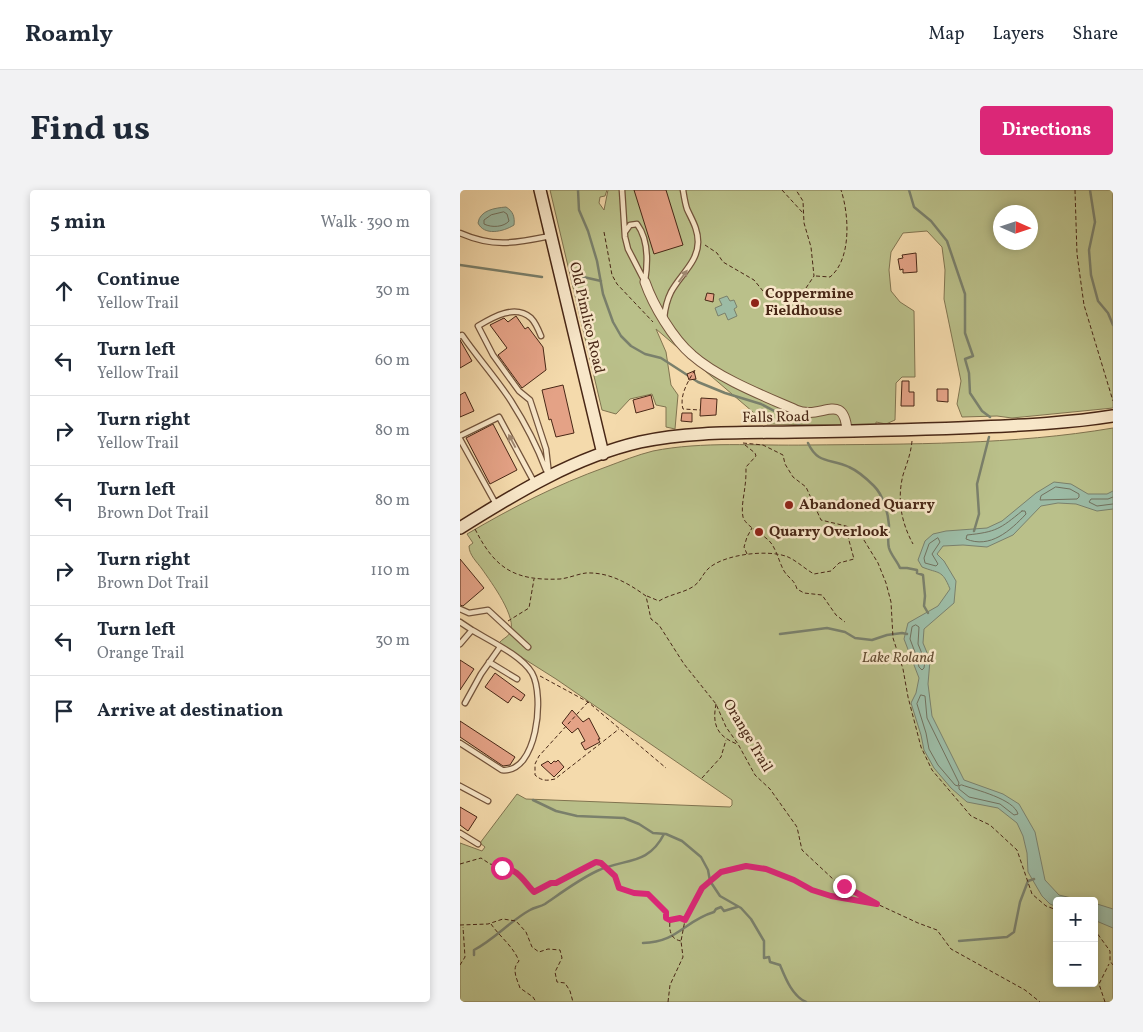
<!DOCTYPE html>
<html lang="en">
<head>
<meta charset="utf-8">
<style>
  :root { --surface:#fff; --page:#f2f2f3; --text:#1f2937; --muted:#747a83; --line:#e0e1e3; --accent:#db2777 }
  body { margin:0; font-family:Vollkorn,serif; background:var(--page); color:var(--text) }
  .controls { position:absolute; right:15px; bottom:15px; display:grid; overflow:hidden; border-radius:5px; box-shadow:0 2px 8px #0003 }
  .controls button { width:45px; height:45px; display:grid; place-items:center; padding:0; border:0; border-bottom:1px solid var(--line); background:var(--surface); color:var(--text); font:25px sans-serif }
  .compass { position:absolute; left:533px; top:15px; width:45px; height:45px; border-radius:50%; background:var(--surface); box-shadow:0 2px 8px #0003; rotate:93deg }
  .stop { position:absolute; width:15px; height:15px; margin:-11px; border:4px solid #db2777; border-radius:50%; background:#fff }
  .stop.end { background:#db2777; border-color:#fff; box-shadow:0 1px 5px #0008 }
  .list { margin:0; padding:0; list-style:none }
  h2 { display:flex; justify-content:space-between; align-items:center; height:65px; margin:0; padding:0 20px; font-size:21px }
  h2 small { font-size:16px; font-weight:400; color:var(--muted) }
  .list li { display:grid; grid-template-columns:32px 1fr auto; gap:15px; align-items:center; box-sizing:border-box; height:70px; padding:0 20px; border-top:1px solid var(--line) }
  .list b { display:block; font-size:19px; white-space:nowrap }
  .list p { margin:0; font-size:16px; white-space:nowrap; color:var(--muted) }
  .list em { font-size:16px; font-style:normal; color:var(--muted) }
  .icon { flex:none; width:28px; height:28px; fill:none; stroke:currentColor; stroke-width:2; stroke-linecap:round; stroke-linejoin:round }
  .map { position:relative; flex:none; width:653px; height:812px; overflow:hidden; border-radius:5px }
  header { display:flex; align-items:center; gap:30px; box-sizing:border-box; height:70px; padding:0 25px; background:var(--surface); border-bottom:1px solid var(--line) }
  header strong { font-size:24px }
  nav { display:flex; gap:28px; margin-inline-start:auto; font-size:18px }
  .intro { display:flex; align-items:center; justify-content:space-between; box-sizing:border-box; height:120px; padding:0 30px }
  h1 { margin:0; font-size:35px }
  .button { padding:12px 22px; border-radius:5px; background:var(--accent); color:#fff; font-size:18px; font-weight:700 }
  main { display:flex; gap:30px; padding:0 30px }
  aside { flex:1; background:var(--surface); border-radius:5px; box-shadow:0 2px 8px #0003 }
  .map>svg:first-child { display:block }
  .green { fill:#bac08a; stroke:#817450; fill-rule:evenodd }
  .water { fill:#9cbba5; stroke:#7a806c }
  .lines { fill:none; stroke-linecap:round; stroke-linejoin:round }
  .shore { stroke:#72715e; stroke-width:1 }
  .stream { stroke:#7a806c; stroke-width:2.5 }
  .building { fill:#e4a286; stroke:#482716 }
  .lane-casing { stroke:#73543c; stroke-width:7 }
  .street-casing { stroke:#73543c; stroke-width:11 }
  .secondary-casing { stroke:#482716; stroke-width:14 }
  .path { stroke:#482716; stroke-width:1; stroke-dasharray:4 2.5; stroke-linecap:butt }
  .lane { stroke:#f8e7c9; stroke-width:4.5 }
  .street { stroke:#f8e7c9; stroke-width:9 }
  .secondary { stroke:#f8e7c9; stroke-width:11 }
  .oneway { fill:#a08770 }
  .route { stroke:#db2777; stroke-width:6 }
  .poi-dot { fill:#8f2418; stroke:#f8e7c9; stroke-width:2 }
  .labels { text-anchor:middle; dominant-baseline:central; stroke-width:5; stroke-linejoin:round; paint-order:stroke }
  .poi-label { font-size:15px; font-weight:bold; fill:#482716; stroke:#f8e7c9; text-anchor:start }
  .street-label { font-size:15px; fill:#482716; stroke:#f8e7c9 }
  .park-label { font-size:15px; font-style:italic; fill:#644d33; stroke:#f8e7c9 }
</style>
</head>
<body>
<header>
<strong>Roamly</strong>
<nav><a>Map</a><a>Layers</a><a>Share</a></nav>
</header>
<div class="intro"><h1>Find us</h1><a class="button">Directions</a></div>
<main>
<aside>
<h2>5 min<small>Walk · 390 m</small></h2>
<ul class="list">
<li><svg class="icon" aria-label="ahead" viewBox="0 0 24 24"><path d="M12 20V5M6 11l6-6 6 6"/></svg><div><b>Continue</b><p>Yellow Trail</p></div><em>30 m</em></li>
<li><svg class="icon" aria-label="left" viewBox="0 0 24 24"><path d="M17 20v-9H6M10 6l-5 5 5 5"/></svg><div><b>Turn left</b><p>Yellow Trail</p></div><em>60 m</em></li>
<li><svg class="icon" aria-label="right" viewBox="0 0 24 24"><path d="M7 20v-9h11M14 6l5 5-5 5"/></svg><div><b>Turn right</b><p>Yellow Trail</p></div><em>80 m</em></li>
<li><svg class="icon" aria-label="left" viewBox="0 0 24 24"><path d="M17 20v-9H6M10 6l-5 5 5 5"/></svg><div><b>Turn left</b><p>Brown Dot Trail</p></div><em>80 m</em></li>
<li><svg class="icon" aria-label="right" viewBox="0 0 24 24"><path d="M7 20v-9h11M14 6l5 5-5 5"/></svg><div><b>Turn right</b><p>Brown Dot Trail</p></div><em>110 m</em></li>
<li><svg class="icon" aria-label="left" viewBox="0 0 24 24"><path d="M17 20v-9H6M10 6l-5 5 5 5"/></svg><div><b>Turn left</b><p>Orange Trail</p></div><em>30 m</em></li>
<li><svg class="icon" aria-label="arrive" viewBox="0 0 24 24"><path d="M6 21V4h12l-3 4 3 4H6"/></svg><div><b>Arrive at destination</b></div></li>
</ul>
</aside>
<div class="map">
<svg width="653" height="812" viewBox="0 0 653 812">
  <rect width="100%" height="100%" fill="#f4daac"/>
  <filter id="stains"><feTurbulence type="fractalNoise" baseFrequency=".004" numOctaves="4"/><feColorMatrix values="0 0 0 0 .2 0 0 0 0 .09 0 0 0 0 .02 0 0 0 .5 -.17"/></filter>
  <radialGradient id="worn" r=".72"><stop offset=".6" stop-color="#630" stop-opacity="0"/><stop offset="1" stop-color="#630" stop-opacity=".3"/></radialGradient>
  <path class="green" d="M90,0h57l-2,6 -5,1 -1,6 5,7 4,-20h505v218l-101,10 -15,-2 -35,1 -5,-13 4,-23 -17,-82 1,-29 -3,-23 -15,-16 -24,2 -12,19 -2,18 2,21 9,11 14,9 1,66h-13l-6,6 -1,37 -9,4 -10,-2v4l-109,-2 -111,-95 10,23 5,33 7,10 -3,34 -9,-2v-20l-10,-2 -4,-11 -22,5 -14,15 -14,-4zM540,22h30v30h-30z
    M653,238v574h-653v-159l22,8 3,-4 -5,-4 37,-49 9,5 204,8 2,-2v-5l-176,-121 -57,-36c3,-4 9,-6 11,-10 8,-15 -19,-51 -28,-64 -5,-7 -13,-14 -13,-23l4,-3 -6,-9c46,-27 89,-49 139,-67 16,-6 31,-12 47,-16 50,-10 103,-5 155,-6 100,-1 206,0 305,-17zM597,711h37v82h-37z"/>
  <path class="water" d="M46,17c7,4 9,10 8,18 -11,7 -30,11 -36,-2 2,-13 17,-15 28,-16z
    M267,106l3,5 4,-1 3,7 -3,2 3,7 -9,4 -3,-7 -7,3 -3,-8 7,-3 -3,-6z
    M594,292l17,2 17,10h19l6,-3v18l-16,2 -21,-7 -18,-1 -17,3 -28,29 -26,12 -24,-2 -20,1 -6,8 7,7 12,20 -2,22 -30,26 -1,14 7,17 -2,24 4,32 32,64 39,14 16,10 16,28 10,48 14,15 25,6h-27v6l-7,-3 -8,-8 -14,-24 -1,-19 -4,-17 -6,-13 -19,-15 -31,-6 -16,-14 -17,-20 -10,-18 -3,-15 -10,-32 5,-10 3,-15 -15,-39 4,-16 30,-17 12,-17c-8,-20 -11,-15 -28,-22l-4,-7 7,-19 8,-7 13,-3 41,-3 15,-7 34,-28z
    M634,713l19,6v19l-19,-8z"/>
  <g class="lines">
    <path class="shore" d="M44,22l3,2 2,7c-5,6 -17,7 -25,3v-4l7,-5z
      M596,297l14,2 9,5v3l-2,2 -37,1 1,-4z
      M653,307l-5,2h-17l-2,3 8,4 16,-2
      M562,321h3l1,3c-16,17 -36,35 -60,25l1,-4c29,-3 33,-6 55,-24z
      M478,348l2,4 -8,12 6,10 -2,2 -11,-3 -1,-5 5,-14z
      M456,435l3,2 -1,17 7,17 -1,7 -2,2 -3,-3 -3,-12 -6,-16 2,-12z
      M461,505l4,1 2,22 32,65 -1,3 -3,-1 -17,-20 -9,-16 -3,-16 -9,-29z
      M502,595c14,5 52,14 56,29l-4,1 -14,-11 -31,-7 -10,-8v-3z"/>
    <path class="stream" d="M118,0l1,20 9,21 9,30 6,33 10,28 8,14 10,10 14,8 16,4 37,24 27,11 36,11 38,20
      M449,0l5,17 17,14 16,20 18,53v39l8,23 -8,3 4,14 1,20 12,18 8,6
      M630,0l5,32 -6,28 2,25 7,26 10,12 5,12
      M0,75l82,12
      M119,86l22,5
      M348,253c10,22 23,15 41,24 9,4 18,12 25,19 9,9 14,26 15,39 0,8 -2,15 0,23 2,7 8,13 11,20h7l10,2v3l6,2 2,21 -1,10 4,7
      M514,341l5,-17 -2,-30 12,-47
      M320,444l47,-6 18,4 10,6 17,2 15,-5 15,-2 5,1
      M73,610l23,11 21,5 47,2 15,6 14,9 13,1 16,7 19,16 7,13 2,11 10,15 21,12 10,11 13,22v17l5,-1 1,5 10,3c5,12 12,31 26,37
      M499,751l48,-4 7,-5 6,-30 8,-21 6,-2
      M183,753c35,-1 41,-22 71,-31l2,-3 5,-2 3,4 13,-4
      M14,765v-5c21,-11 36,-29 56,-40 5,-3 10,-3 15,-6 16,-11 33,-24 52,-33 27,-13 51,-5 67,-37"/>
  </g>
  <path class="building" d="M174,0h32l17,55 -29,9z
    M456,63l1,19 -14,1v-4l-3,1 -2,-11 5,-1 -1,-3z
    M247,103l7,1 -1,8 -8,-2z
    M56,126l9,13 3,-2 15,20 3,23 -24,18 -24,-33 9,-7 -17,-23 14,-7 4,4z
    M0,150l12,21 -12,7z
    M234,181l2,8 -7,1 -2,-6z
    M442,191h7v11h5v14h-13z
    M103,195l11,48 -18,4 -5,-18 -2,1 -7,-30z
    M477,199h11v13l-11,-1z
    M5,202l9,19 -14,6v-22z
    M191,205l3,13 -18,5 -3,-13z
    M241,208l16,1 -1,16 -16,1z
    M222,223h10v9l-11,-1z
    M33,234l24,46 -27,14 -24,-46z
    M0,369l24,29 -21,18 -3,-1z
    M0,470l14,9 -14,21z
    M35,483l30,22 -4,6 -8,-5 -5,7 -23,-16z
    M112,520l11,12 6,-4 11,21h-2l2,3 -15,8 -4,-7 4,-2 -7,-13 -6,5 -10,-10z
    M0,531l55,36 -5,8 -7,1 -43,-29z
    M98,570l6,7 -10,10 -13,-12 7,-4 3,3 3,-3 2,1z
    M0,617l17,10 -9,14 -8,-6z"/>
  <g class="lines">
    <defs>
      <path id="lane" d="M162,0l3,47 3,12 17,33
        M165,42l5,-7 7,-1c12,16 11,38 8,57
        M0,43c34,15 55,10 90,3
        M204,128c1,-9 3,-18 7,-26 9,-17 27,-30 27,-50 0,-13 -6,-22 -11,-33 -2,-6 -3,-13 -4,-19
        M0,146l2,-1c15,22 34,43 49,66 14,22 26,45 35,69
        M81,146c-2,-5 -6,-14 -10,-18 -16,-14 -38,-1 -53,8l15,29 26,36 11,9 16,49 3,26
        M0,246l39,-19 35,65
        M0,249l37,67
        M0,419l9,4 19,-3 40,37
        M0,432l12,8
        M0,454l12,-14c18,11 49,25 60,43 13,23 5,101 -30,97l-42,-27
        M29,472l28,17
        M5,513l16,-29 19,-27
        M0,596l28,15
        M0,643l18,11"/>
      <path id="street" d="M185,92c8,23 28,57 47,73 26,23 72,41 104,55 24,11 48,-20 51,21"/>
      <path id="secondary" d="M80,0l63,264
        M0,338c56,-35 115,-71 180,-86 51,-11 104,-9 155,-10 62,-1 124,-2 186,-5 44,-2 88,-4 132,-11"/>
    </defs>
    <use href="#lane" class="lane-casing"/>
    <use href="#street" class="street-casing"/>
    <use href="#secondary" class="secondary-casing"/>
    <path class="path" d="M322,0l21,23
      M615,0l2,64 7,51 29,96
      M144,42l8,43 5,9 36,38
      M245,55l12,8 6,9 31,18 9,11 6,4 11,3 22,-4 12,-18 -3,-29 -7,-24 -1,-22 -7,-11
      M356,86l14,1c22,-18 19,-63 11,-87
      M235,180c-7,11 -16,26 -12,39l17,1
      M452,251c-1,12 -5,22 -9,34 -6,24 -2,47 10,69
      M283,253l20,2 20,10 2,9 8,13 13,10 15,33 25,6 13,6 19,31 8,20 5,19 2,36 10,31 5,28 13,50 11,23 39,46 19,9 27,25 15,44 14,12 11,4
      M285,255l10,8 1,3 -10,11c0,6 0,13 -1,19 -1,10 -4,21 -2,31 3,10 21,17 28,26 6,8 8,19 13,28 5,8 10,8 13,18l7,4 18,2 14,20 9,7
      M15,339c20,40 40,52 85,50 9,-1 18,-5 26,-6 23,-1 42,10 60,23l5,23 8,6 25,39 32,40 10,23 12,17 17,31 15,14 27,38 5,23 32,30 43,24 41,19 19,7 14,19 74,41 15,12
      M287,364l-3,-7 3,-10 5,-9
      M187,406l12,5c11,-7 25,-8 35,-15 7,-5 9,-13 15,-18 16,-14 60,-19 79,-11 9,4 17,12 26,17l17,-3 8,-8 15,-4 -7,-26 -3,-3 1,-4
      M48,431l21,-13 5,-29
      M80,486l48,26 78,66
      M128,512l-49,54 -4,8v11c7,6 11,6 20,4l64,-50
      M256,514c-4,21 1,32 21,40
      M242,588l19,-21 5,-17
      M0,674l21,-6 9,6 10,2 2,2c16,1 22,14 32,24l17,-9h5l17,-8 17,-11 11,-1 14,13 4,12c9,4 18,3 27,6 8,2 19,16 21,24l3,2c-1,10 0,19 11,21
      M211,730l9,-2 4,2
      M31,734c9,13 22,22 28,37 -8,8 -2,18 1,27l13,9 3,5
      M0,735l28,-1 15,-5 13,2 10,11 6,15 7,5 9,-3 12,1 2,8 -7,14 2,10 8,1 5,8 3,11
      M634,739l16,22v10l3,4
      M0,775l5,-8 -2,-30
      M208,812l2,-17 13,-28 -2,-16 4,-21 17,-32 19,-17 25,-5 20,3 28,11 18,10 19,6 45,8
      M645,812l-6,-18 10,-20"/>
    <use href="#lane" class="lane"/>
    <use href="#street" class="street"/>
    <use href="#secondary" class="secondary"/>
  </g>
  <defs><path id="oneway-solid" d="M-6-.8H1V-3.2L6.5 0L1 3.2V.8H-6Z" transform="scale(1.25)"/></defs>
  <g class="oneway">
    <use href="#oneway-solid" transform="translate(223 86) rotate(-54)"/>
    <use href="#oneway-solid" transform="translate(52 251) rotate(-118)"/>
  </g>
  <g class="lines">
    <path class="route" d="M42,678c16,0 22,14 32,24l17,-9h5l17,-9 23,-12 5,1 14,13 4,12 15,5 14,1 18,18v6l4,2 10,-2 5,2 17,-32 19,-16 25,-6 20,3 28,11 18,10 19,6 46,8 -33,-18"/>
  </g>
  <g class="poi-dot">
    <circle cx="295" cy="113" r="5"/>
    <circle cx="329" cy="315" r="5"/>
    <circle cx="299" cy="342" r="5"/>
  </g>
  <g class="labels">
    <g class="poi-label">
      <text x="305" y="104">Coppermine<tspan x="305" dy="17">Fieldhouse</tspan></text>
      <text x="339" y="315">Abandoned Quarry</text>
      <text x="309" y="342">Quarry Overlook</text>
    </g>
    <g class="street-label">
      <text transform="translate(126 128) rotate(77)">Old Pimlico Road</text>
      <text transform="translate(316 228) rotate(-1)">Falls Road</text>
      <text transform="translate(287 546) rotate(59)">Orange Trail</text>
    </g>
    <g class="park-label">
      <text x="438" y="468">Lake Roland</text>
    </g>
  </g>
  <rect width="100%" height="100%" filter="url(#stains)"/>
  <rect width="100%" height="100%" fill="url(#worn)"/>
</svg>
<div class="controls">
<button>+</button>
<button>−</button>
</div>
<svg class="compass" viewBox="-18 -18 36 36"><path d="M0-13l5 13h-10z" fill="#e53935"/><path d="M0 13l5-13h-10z" fill="#747a83"/></svg>
<div class="stop" style="left:42px;top:678px"></div>
<div class="stop end" style="left:384px;top:696px"></div>
</div>
</main>
</body>
</html>
